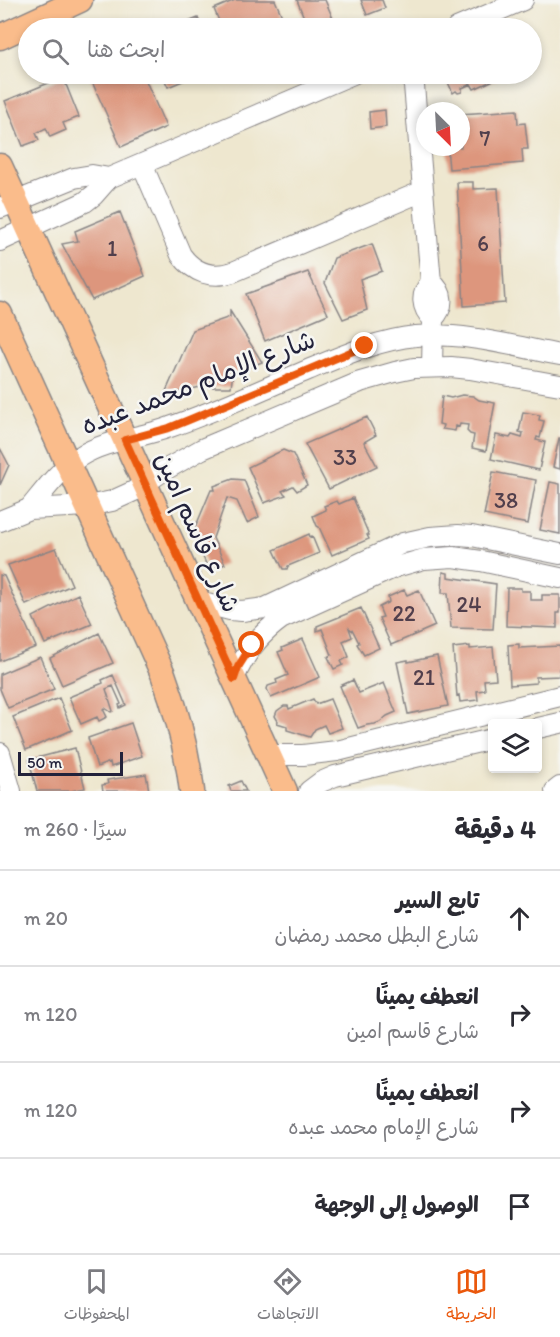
<!DOCTYPE html>
<html lang="ar">
<head>
<meta charset="utf-8">
<style>
  :root { --surface:#fff; --page:#f7f7f7; --text:#2b2b33; --muted:#7c7c81; --line:#e1e1e2; --accent:#ea580c }
  body { margin:0; font-family:Itim,"Playpen Sans Arabic",sans-serif; background:var(--page); color:var(--text); direction:rtl }
  .controls { position:absolute; right:18px; bottom:18px; display:grid; overflow:hidden; border-radius:6px; box-shadow:0 3px 9px #0003 }
  .controls button { width:54px; height:54px; display:grid; place-items:center; padding:0; border:0; border-bottom:2px solid var(--line); background:var(--surface); color:var(--text); font:30px sans-serif }
  .compass { position:absolute; left:416px; top:102px; width:54px; height:54px; border-radius:50%; background:var(--surface); box-shadow:0 3px 9px #0003; rotate:156deg }
  .scale { position:absolute; left:18px; bottom:15px; width:105px; box-sizing:border-box; padding-left:6px; border:3px solid #22223b; border-top:0; font-size:16px; line-height:21px; white-space:nowrap; color:#22223b; -webkit-text-stroke:4px #f6f6f2; paint-order:stroke }
  .stop { position:absolute; width:18px; height:18px; margin:-14px; border:4px solid #ea580c; border-radius:50%; background:#fff }
  .stop.end { background:#ea580c; border-color:#fff; box-shadow:0 2px 6px #0008 }
  .list { margin:0; padding:0; list-style:none }
  h2 { display:flex; justify-content:space-between; align-items:center; height:78px; margin:0; padding:0 24px; font-size:26px }
  h2 small { font-size:20px; font-weight:400; color:var(--muted) }
  .list li { display:grid; grid-template-columns:39px 1fr auto; gap:18px; align-items:center; box-sizing:border-box; height:96px; padding:0 24px; border-top:2px solid var(--line) }
  .list b { display:block; font-size:22px; white-space:nowrap }
  .list p { margin:0; font-size:20px; white-space:nowrap; color:var(--muted) }
  .list em { font-size:20px; font-style:normal; color:var(--muted) }
  .icon { flex:none; width:33px; height:33px; fill:none; stroke:currentColor; stroke-width:2; stroke-linecap:round; stroke-linejoin:round }
  .map { position:relative; flex:none; width:560px; height:791px; overflow:hidden; direction:ltr }
  .search { position:absolute; background:var(--surface); box-shadow:0 3px 9px #0003; left:18px; right:18px; top:18px; height:66px; display:flex; align-items:center; gap:15px; box-sizing:border-box; padding:0 21px; border-radius:33px; color:var(--muted); font-size:22px }
  .sheet { height:462px; background:var(--surface) }
  nav { display:flex; justify-content:space-around; align-items:center; box-sizing:border-box; height:84px; border-top:2px solid var(--line); background:var(--surface); font-size:16px; color:var(--muted) }
  nav a { display:grid; justify-items:center; gap:3px }
  nav .on { color:var(--accent) }
  .map>svg:first-child { display:block }
  .building { fill:#dd967d }
  .lines { fill:none; stroke-linecap:round; stroke-linejoin:round }
  .minor-casing { stroke:#888485; stroke-width:22 }
  .major-casing { stroke:#888485; stroke-width:27 }
  .minor { stroke:#fff; stroke-width:20 }
  .major { stroke:#fabc8b; stroke-width:24 }
  .route { stroke:#ea580c; stroke-width:8 }
  .labels { text-anchor:middle; dominant-baseline:central; stroke-width:5; stroke-linejoin:round; paint-order:stroke }
  .number-label { font-size:22px; fill:#513f4c }
  .street-label { font-size:26px; fill:#22223b; stroke:#f6f6f2 }
</style>
</head>
<body>
<div class="map">
<svg width="560" height="791" viewBox="0 0 560 791">
  <rect width="100%" height="100%" fill="#f6f6f2"/>
  <filter id="ink" filterUnits="userSpaceOnUse"><feTurbulence type="fractalNoise" baseFrequency=".0167" numOctaves="2"/><feDisplacementMap in="SourceGraphic" scale="12" xChannelSelector="R" yChannelSelector="G"/><feConvolveMatrix kernelMatrix="1 2 1 2 8 2 1 2 1" color-interpolation-filters="sRGB"/></filter>
  <filter id="wash" filterUnits="userSpaceOnUse"><feTurbulence type="fractalNoise" baseFrequency=".008" numOctaves="4" result="noise"/><feDisplacementMap in="SourceGraphic" scale="24" xChannelSelector="R" yChannelSelector="G"/><feGaussianBlur stdDeviation="1.35" result="paint"/><feColorMatrix in="noise" values="0 0 0 0 0 0 0 0 0 0 0 0 0 0 0 0 0 1.4 0 .05"/><feComposite in="paint" operator="in"/></filter>
  <g filter="url(#wash)">
    <rect width="100%" height="100%" fill="#eee7cf"/>
    <g id="blocks">
      <path class="building" d="M235,0h40l12,28h-65l-8,-19z
        M297,0h28l12,28h-29z
        M361,0h21l3,8 -18,7z
        M198,18l4,10h-29z
        M92,74h51l23,53 -45,20 -32,-72z
        M162,74h20l3,6 -17,7z
        M444,74h60l1,1 -31,14 -3,-5 -9,4v4l-4,1 -2,-2 -3,2z
        M63,77l16,40 -16,6 3,7 -16,7 -4,-9 -10,5 3,7 -16,6 -18,-45z
        M385,110l1,17 -16,2 -1,-17z
        M517,110l1,14 7,-1 3,26h-6l1,14 -74,6 -2,-22h14v-33z
        M457,182h16v7l25,-1 7,115 -41,3z
        M120,212l25,64 -53,24 -30,-56 16,-3 -3,-10z
        M372,244l10,27 -22,8 7,31 -24,9 -18,-36 9,-25z
        M308,272l20,42 -63,27 -19,-47z
        M230,311l32,51 -29,11 -2,14h-31l-36,9 29,-66 37,-13z
        M462,395l11,1 6,4 16,3 -9,48 -14,-3 2,-13 -4,-1 -3,-3 1,-6 -8,-1 -1,3 -3,-1 -1,5 -13,-2 1,-4 -4,-1 3,-28 9,2z
        M523,412l17,3 -1,5 5,1 -4,17 -3,-1 -1,3 9,2 -6,28 -48,-11 5,-24 14,3 2,-3 10,3 1,-5 -4,-1z
        M367,417l9,18 -12,7 13,24 -48,23 -24,-45z
        M559,438h1v31l-7,-2z
        M0,448l9,17 -9,20z
        M283,450l10,4 14,31 -10,6 -4,-5 -11,5 4,4 -22,8 -16,-36z
        M493,472l43,8 -8,44 -44,-9z
        M233,479l11,1 15,37 -12,6 -10,-22 -10,-3 -14,40 12,26 -16,7 -13,-31v-6l-3,-1 18,-43h4l-1,-4z
        M550,482l10,2v50l-20,-4z
        M353,498l16,37h-2l2,4 -37,16 -13,-28 -2,-1 -4,-10 13,-6 -2,-4 13,-5 2,3z
        M309,534l1,3 2,-1 7,17 -31,13 -1,3h-4l-9,-19z
        M56,548l16,37 -46,20 -18,-40z
        M443,572l5,1v4l48,7 -3,45 -42,-1 -3,-35h-6z
        M0,575l4,1 32,71 -36,14z
        M507,588h14v3h9v9h12v-5h18v18h-3v15l-51,-2z
        M404,590l3,5 12,-5 16,36 -44,19 -12,-27 4,-1 -4,-10 10,-5 -1,-5z
        M78,594l14,30 -47,20 -12,-27z
        M361,608l18,40 -15,7 -7,-11 2,-1 -6,-12 -4,-3 3,9 -9,4 6,16 -8,4 2,4 -9,4 -6,-12 4,-2 -10,-26 -5,2v-5z
        M99,633l14,30 -51,22 -12,-27z
        M303,639l17,38 -49,21 -4,-9 1,-3 9,-3 -1,-3 12,-5 -10,-23 5,-2 -1,-2z
        M519,644v4l41,-2v30l-24,1v6l-26,2 -2,-40z
        M470,646v3l23,-2 3,32 -12,1 1,10 -8,1 1,9 -18,2 -1,-7 -2,1 -4,-48z
        M437,656l11,50 -40,8 -11,-52 11,-2v2z
        M40,657l14,32 -46,19 -8,-19v-15z
        M113,675l13,30 -6,3 -1,-3 2,-1 -8,-18 -7,3 7,22 -2,1 -6,-4 -2,1 4,8 -8,4 -2,-4 -16,7 -12,-27 34,-14 -1,-3z
        M353,680l6,13 25,-10 12,29 -9,4 -7,6 -5,2 -8,1 -9,3 -18,-42z
        M59,698l13,32 -46,20 -13,-33z
        M313,699l3,5 14,-5 12,29 -14,5 -4,-8 -9,4 -5,8 -23,-7v-4l-10,-3 1,-2 -3,-5 2,-5 7,-5h4l1,3z
        M131,723l11,33 -31,11 -1,-5 -13,5 -9,-29z
        M75,748l10,40 -14,3h-34l-8,-31z
        M146,774l3,17h-46l-1,-6 6,-1 -1,-4z
        M241,781l5,10h-15l-2,-5z"/>
    </g>
  </g>
  <g filter="url(#ink)">
    <use href="#blocks" fill-opacity="0" stroke="#888485" stroke-width="1.5"/>
    <g class="lines">
      <defs>
        <path id="minor" d="M457,28l66,-28
          M413,74l18,208c-11,12 -10,26 2,37
          M142,164l39,91c13,18 31,24 52,17l190,-81
          M0,208l74,-30 18,-3 17,3
          M0,241l85,-39 9,-7 15,-17 244,-104
          M431,282c13,10 14,25 2,37l-1,48
          M29,509c15,-18 31,-40 50,-52 26,-17 62,-19 91,-30 47,-16 92,-38 138,-57 36,-15 70,-30 108,-34 49,-4 97,10 144,19
          M0,521l29,-12 59,-3 24,-5 22,-10 29,-20 39,-22 158,-67 35,-10 19,-4 37,-1 19,2 90,16
          M199,602l31,8 12,1 23,-3 138,-65 27,-6 28,-2 14,1 88,18
          M234,679c10,-25 25,-44 47,-60l115,-52 28,-8 29,-2 28,4 79,17
          M538,728l22,-5
          M0,753l11,38
          M268,755h35l34,-4 223,-55
          M309,791l12,-9 14,-6 157,-37
          M555,791l5,-4"/>
        <path id="major" d="M0,37l80,-37
          M0,166l285,625
          M0,314l163,360c14,38 24,76 29,117"/>
      </defs>
      <use href="#minor" class="minor-casing"/>
      <use href="#major" class="major-casing"/>
      <use href="#minor" class="minor"/>
      <use href="#major" class="major"/>
    </g>
  </g>
  <g class="lines" filter="url(#ink)">
    <path class="route" d="M252,645l-14,22 -4,12 -109,-239 44,-12 22,-9 174,-73"/>
  </g>
  <g class="labels">
    <g class="number-label">
      <text x="485" y="138">7</text>
      <text x="483" y="243">6</text>
      <text x="112" y="248">1</text>
      <text x="345" y="457">33</text>
      <text x="506" y="500">38</text>
      <text x="469" y="604">24</text>
      <text x="404" y="613">22</text>
      <text x="424" y="677">21</text>
    </g>
    <g class="street-label">
      <text transform="translate(198 382) rotate(-21)">شارع الإمام محمد عبده</text>
      <text transform="translate(198 532) rotate(66)">شارع قاسم امين</text>
    </g>
  </g>
</svg>
<div class="controls">
<button><svg class="icon" aria-label="layers" viewBox="0 0 24 24"><path d="M12 4l9 5-9 5-9-5zM3 14l9 5 9-5"/></svg></button>
</div>
<svg class="compass" viewBox="-18 -18 36 36"><path d="M0-13l5 13h-10z" fill="#e53935"/><path d="M0 13l5-13h-10z" fill="#7c7c81"/></svg>
<div class="scale">50 m</div>
<div class="stop" style="left:252px;top:645px"></div>
<div class="stop end" style="left:365px;top:346px"></div>
<div class="search"><svg class="icon" aria-label="search" viewBox="0 0 24 24"><circle cx="10" cy="10" r="6"/><path d="M15 15l6 6"/></svg>ابحث هنا</div>
</div>
<section class="sheet">
<h2>4 دقيقة<small>سيرًا · 260 m</small></h2>
<ul class="list">
<li><svg class="icon" aria-label="ahead" viewBox="0 0 24 24"><path d="M12 20V5M6 11l6-6 6 6"/></svg><div><b>تابع السير</b><p>شارع البطل محمد رمضان</p></div><em>20 m</em></li>
<li><svg class="icon" aria-label="right" viewBox="0 0 24 24"><path d="M7 20v-9h11M14 6l5 5-5 5"/></svg><div><b>انعطف يمينًا</b><p>شارع قاسم امين</p></div><em>120 m</em></li>
<li><svg class="icon" aria-label="right" viewBox="0 0 24 24"><path d="M7 20v-9h11M14 6l5 5-5 5"/></svg><div><b>انعطف يمينًا</b><p>شارع الإمام محمد عبده</p></div><em>120 m</em></li>
<li><svg class="icon" aria-label="arrive" viewBox="0 0 24 24"><path d="M6 21V4h12l-3 4 3 4H6"/></svg><div><b>الوصول إلى الوجهة</b></div></li>
</ul>
</section>
<nav>
<a class="on"><svg class="icon" aria-label="map" viewBox="0 0 24 24"><path d="M3 6l6-2 6 2 6-2v14l-6 2-6-2-6 2zM9 4v14M15 6v14"/></svg>الخريطة</a>
<a><svg class="icon" aria-label="directions" viewBox="0 0 24 24"><path d="M12 3l9 9-9 9-9-9zM9 14v-3h6M13 9l2 2-2 2"/></svg>الاتجاهات</a>
<a><svg class="icon" aria-label="saved" viewBox="0 0 24 24"><path d="M7 4h10v16l-5-4-5 4z"/></svg>المحفوظات</a>
</nav>
</body>
</html>
